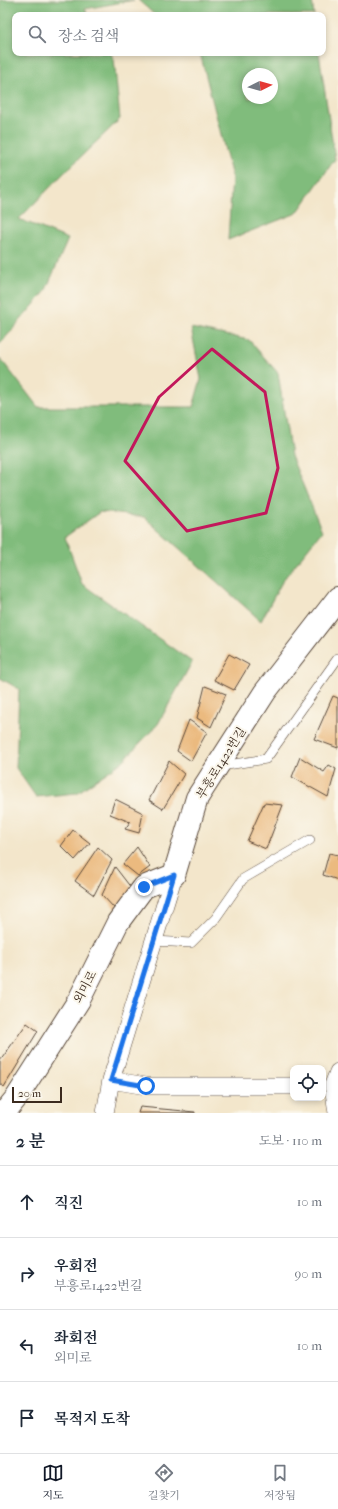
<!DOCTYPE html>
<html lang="ko">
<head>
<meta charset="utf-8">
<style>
  :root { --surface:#fff; --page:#f6f6f7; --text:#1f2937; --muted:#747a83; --line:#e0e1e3; --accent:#111827 }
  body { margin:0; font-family:"IM FELL French Canon","Noto Serif KR",serif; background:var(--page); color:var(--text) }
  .controls { position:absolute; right:12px; bottom:12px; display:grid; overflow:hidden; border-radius:8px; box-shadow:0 2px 6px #0003 }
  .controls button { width:36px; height:36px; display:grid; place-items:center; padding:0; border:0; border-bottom:1px solid var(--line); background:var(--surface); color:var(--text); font:20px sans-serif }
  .compass { position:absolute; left:242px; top:68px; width:36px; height:36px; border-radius:50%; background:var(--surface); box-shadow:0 2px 6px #0003; rotate:84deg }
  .scale { position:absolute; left:12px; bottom:10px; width:50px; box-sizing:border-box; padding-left:4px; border:2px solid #3b2a1e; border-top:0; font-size:11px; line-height:14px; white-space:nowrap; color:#3b2a1e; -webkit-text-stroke:3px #fbf7ec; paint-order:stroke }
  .stop { position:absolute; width:12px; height:12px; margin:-9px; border:3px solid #1a73e8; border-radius:50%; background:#fff }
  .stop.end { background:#1a73e8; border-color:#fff; box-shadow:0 1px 4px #0008 }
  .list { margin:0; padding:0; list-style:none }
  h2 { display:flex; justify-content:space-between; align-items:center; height:52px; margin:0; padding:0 16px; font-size:17px }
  h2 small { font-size:13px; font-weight:400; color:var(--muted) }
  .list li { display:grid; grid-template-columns:26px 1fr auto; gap:12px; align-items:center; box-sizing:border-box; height:72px; padding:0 16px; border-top:1px solid var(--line) }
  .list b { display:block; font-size:15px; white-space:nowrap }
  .list p { margin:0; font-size:13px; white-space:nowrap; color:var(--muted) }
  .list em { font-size:13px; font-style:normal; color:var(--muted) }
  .icon { flex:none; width:22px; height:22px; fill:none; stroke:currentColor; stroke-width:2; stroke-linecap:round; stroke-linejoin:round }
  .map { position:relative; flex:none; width:338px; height:1113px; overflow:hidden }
  .search { position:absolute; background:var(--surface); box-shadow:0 2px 6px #0003; left:12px; right:12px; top:12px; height:44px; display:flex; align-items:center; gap:10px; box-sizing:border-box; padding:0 14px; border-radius:8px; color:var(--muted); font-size:15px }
  .sheet { height:340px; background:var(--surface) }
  nav { display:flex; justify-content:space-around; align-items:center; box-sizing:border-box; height:56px; border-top:1px solid var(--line); background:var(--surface); font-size:11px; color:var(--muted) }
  nav a { display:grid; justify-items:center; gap:2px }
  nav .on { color:var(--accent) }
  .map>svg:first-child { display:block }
  .forest { fill:#80bc7c; stroke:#5e734d; fill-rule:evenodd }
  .building { fill:#ebba7f }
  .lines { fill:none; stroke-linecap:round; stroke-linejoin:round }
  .service-casing { stroke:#574638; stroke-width:10 }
  .minor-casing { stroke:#574638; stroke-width:18 }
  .tertiary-casing { stroke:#574638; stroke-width:24 }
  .service { stroke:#fff; stroke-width:9 }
  .minor { stroke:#fff; stroke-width:17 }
  .tertiary { stroke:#fff; stroke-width:22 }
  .route { stroke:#1a73e8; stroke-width:5 }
  .marked { fill:none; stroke:#c2185b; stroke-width:3; stroke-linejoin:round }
  .labels { text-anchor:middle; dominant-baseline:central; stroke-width:4; stroke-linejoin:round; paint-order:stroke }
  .street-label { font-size:12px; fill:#3b2a1e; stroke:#fbf7ec }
</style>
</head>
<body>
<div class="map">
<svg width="338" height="1113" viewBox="0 0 338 1113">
  <rect width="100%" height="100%" fill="#fbf7ec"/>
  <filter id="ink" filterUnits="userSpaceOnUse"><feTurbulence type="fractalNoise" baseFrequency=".025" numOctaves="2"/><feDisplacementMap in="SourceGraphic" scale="8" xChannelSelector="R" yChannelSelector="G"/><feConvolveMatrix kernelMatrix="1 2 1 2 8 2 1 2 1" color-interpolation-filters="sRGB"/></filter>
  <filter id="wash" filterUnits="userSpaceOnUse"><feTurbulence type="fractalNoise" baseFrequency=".012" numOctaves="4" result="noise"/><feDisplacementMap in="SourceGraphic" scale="16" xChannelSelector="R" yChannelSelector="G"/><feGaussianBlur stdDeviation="0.9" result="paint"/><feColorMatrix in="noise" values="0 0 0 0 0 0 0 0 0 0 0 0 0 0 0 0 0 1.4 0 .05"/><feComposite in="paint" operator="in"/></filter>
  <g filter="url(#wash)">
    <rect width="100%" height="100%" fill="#f3e6cb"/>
    <path class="forest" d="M0,0h134l-49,9 3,6h-73v38h95l4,6 6,60 -57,55 -44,45 49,20 -23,53 -45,52z
      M138,0h174l2,15h-159z
      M200,53h119l16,106 -38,54 -69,27 4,-63zM248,74h24v24h-24z
      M191,328l58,12 29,33 13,83 31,75 -39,49 -22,41 -117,-104 -44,-5 -35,25 17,47 110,78 -34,62 -36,38 -45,31 -41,4 -20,-29 3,-79 -19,-11v-320l38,49h155l8,-28z"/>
    <g id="blocks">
      <path class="building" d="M229,654l20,11 -15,25 -20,-10z
        M205,686l21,8 -15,33 -14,-9z
        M333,696l5,2v50l-24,-9z
        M189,720l18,12 -16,29 -14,-10z
        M300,757l24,15 5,-7 7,4 -8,28 -36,-20z
        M169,761l15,13 -21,35 -14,-9z
        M115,799l28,14 -4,20 -14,-4 5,-7 -20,-8z
        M264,803l19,2 -17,44 -19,-8z
        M73,830l17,13 -15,17 -14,-14z
        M98,847l14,13 -18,35 -19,-14z
        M137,847l13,20 -12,9 -15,-12z
        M329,853l9,2v25l-15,-5z
        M115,867l17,22 -17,20 -13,-14z
        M27,1023l11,8 -34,56 -4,-3v-23z
        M140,1107l55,5v1h-57z"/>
    </g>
  </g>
  <g filter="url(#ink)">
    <use href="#blocks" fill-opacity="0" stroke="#574638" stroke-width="1"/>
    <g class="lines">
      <defs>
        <path id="service" d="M221,766l45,-7 72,-101
          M154,941l37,2 24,-24 28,-40 67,-39"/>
        <path id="minor" d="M111,1080l35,6h147
          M105,1113l6,-33 63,-205
          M337,1113l-4,-28 5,-13"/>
        <path id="tertiary" d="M4,1113l13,-16 62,-97 39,-78 26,-35 30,-12 23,-77 68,-106 73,-94"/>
      </defs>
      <use href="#service" class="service-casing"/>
      <use href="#minor" class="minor-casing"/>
      <use href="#tertiary" class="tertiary-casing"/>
      <use href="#service" class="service"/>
      <use href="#minor" class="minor"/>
      <use href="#tertiary" class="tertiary"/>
    </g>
  </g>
  <g class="lines" filter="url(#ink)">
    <path class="route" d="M144,887l30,-12 -63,205 35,6"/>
  </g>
  <path class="marked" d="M212,349l53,43 13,76 -12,45 -79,18 -62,-70 34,-64z"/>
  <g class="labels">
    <g class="street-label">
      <text transform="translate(221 763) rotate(-58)">부흥로1422번길</text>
      <text transform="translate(85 987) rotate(-62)">외미로</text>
    </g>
  </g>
</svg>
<div class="controls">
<button><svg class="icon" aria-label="locate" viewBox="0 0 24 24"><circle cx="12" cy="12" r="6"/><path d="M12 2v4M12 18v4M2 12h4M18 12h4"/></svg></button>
</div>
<svg class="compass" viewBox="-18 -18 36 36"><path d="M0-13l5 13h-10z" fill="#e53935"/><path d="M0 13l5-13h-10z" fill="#747a83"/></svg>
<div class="scale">20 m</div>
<div class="stop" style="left:146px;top:1086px"></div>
<div class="stop end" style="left:144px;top:887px"></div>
<div class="search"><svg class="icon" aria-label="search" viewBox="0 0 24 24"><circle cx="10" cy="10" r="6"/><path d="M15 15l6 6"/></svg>장소 검색</div>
</div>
<section class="sheet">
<h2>2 분<small>도보 · 110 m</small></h2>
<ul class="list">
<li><svg class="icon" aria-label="ahead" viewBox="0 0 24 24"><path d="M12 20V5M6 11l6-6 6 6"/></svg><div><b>직진</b></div><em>10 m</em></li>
<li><svg class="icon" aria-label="right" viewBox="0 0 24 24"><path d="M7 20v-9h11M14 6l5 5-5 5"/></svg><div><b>우회전</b><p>부흥로1422번길</p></div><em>90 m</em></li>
<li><svg class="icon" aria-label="left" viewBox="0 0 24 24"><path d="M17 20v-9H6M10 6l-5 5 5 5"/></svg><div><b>좌회전</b><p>외미로</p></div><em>10 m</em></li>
<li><svg class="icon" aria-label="arrive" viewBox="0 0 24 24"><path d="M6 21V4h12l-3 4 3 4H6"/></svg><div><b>목적지 도착</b></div></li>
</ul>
</section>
<nav>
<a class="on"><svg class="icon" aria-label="map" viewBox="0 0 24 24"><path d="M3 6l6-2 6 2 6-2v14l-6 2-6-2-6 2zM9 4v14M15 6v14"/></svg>지도</a>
<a><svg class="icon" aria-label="directions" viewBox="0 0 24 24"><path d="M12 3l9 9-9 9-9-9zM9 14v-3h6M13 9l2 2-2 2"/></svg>길찾기</a>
<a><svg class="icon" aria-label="saved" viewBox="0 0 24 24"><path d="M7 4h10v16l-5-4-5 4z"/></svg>저장됨</a>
</nav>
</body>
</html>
